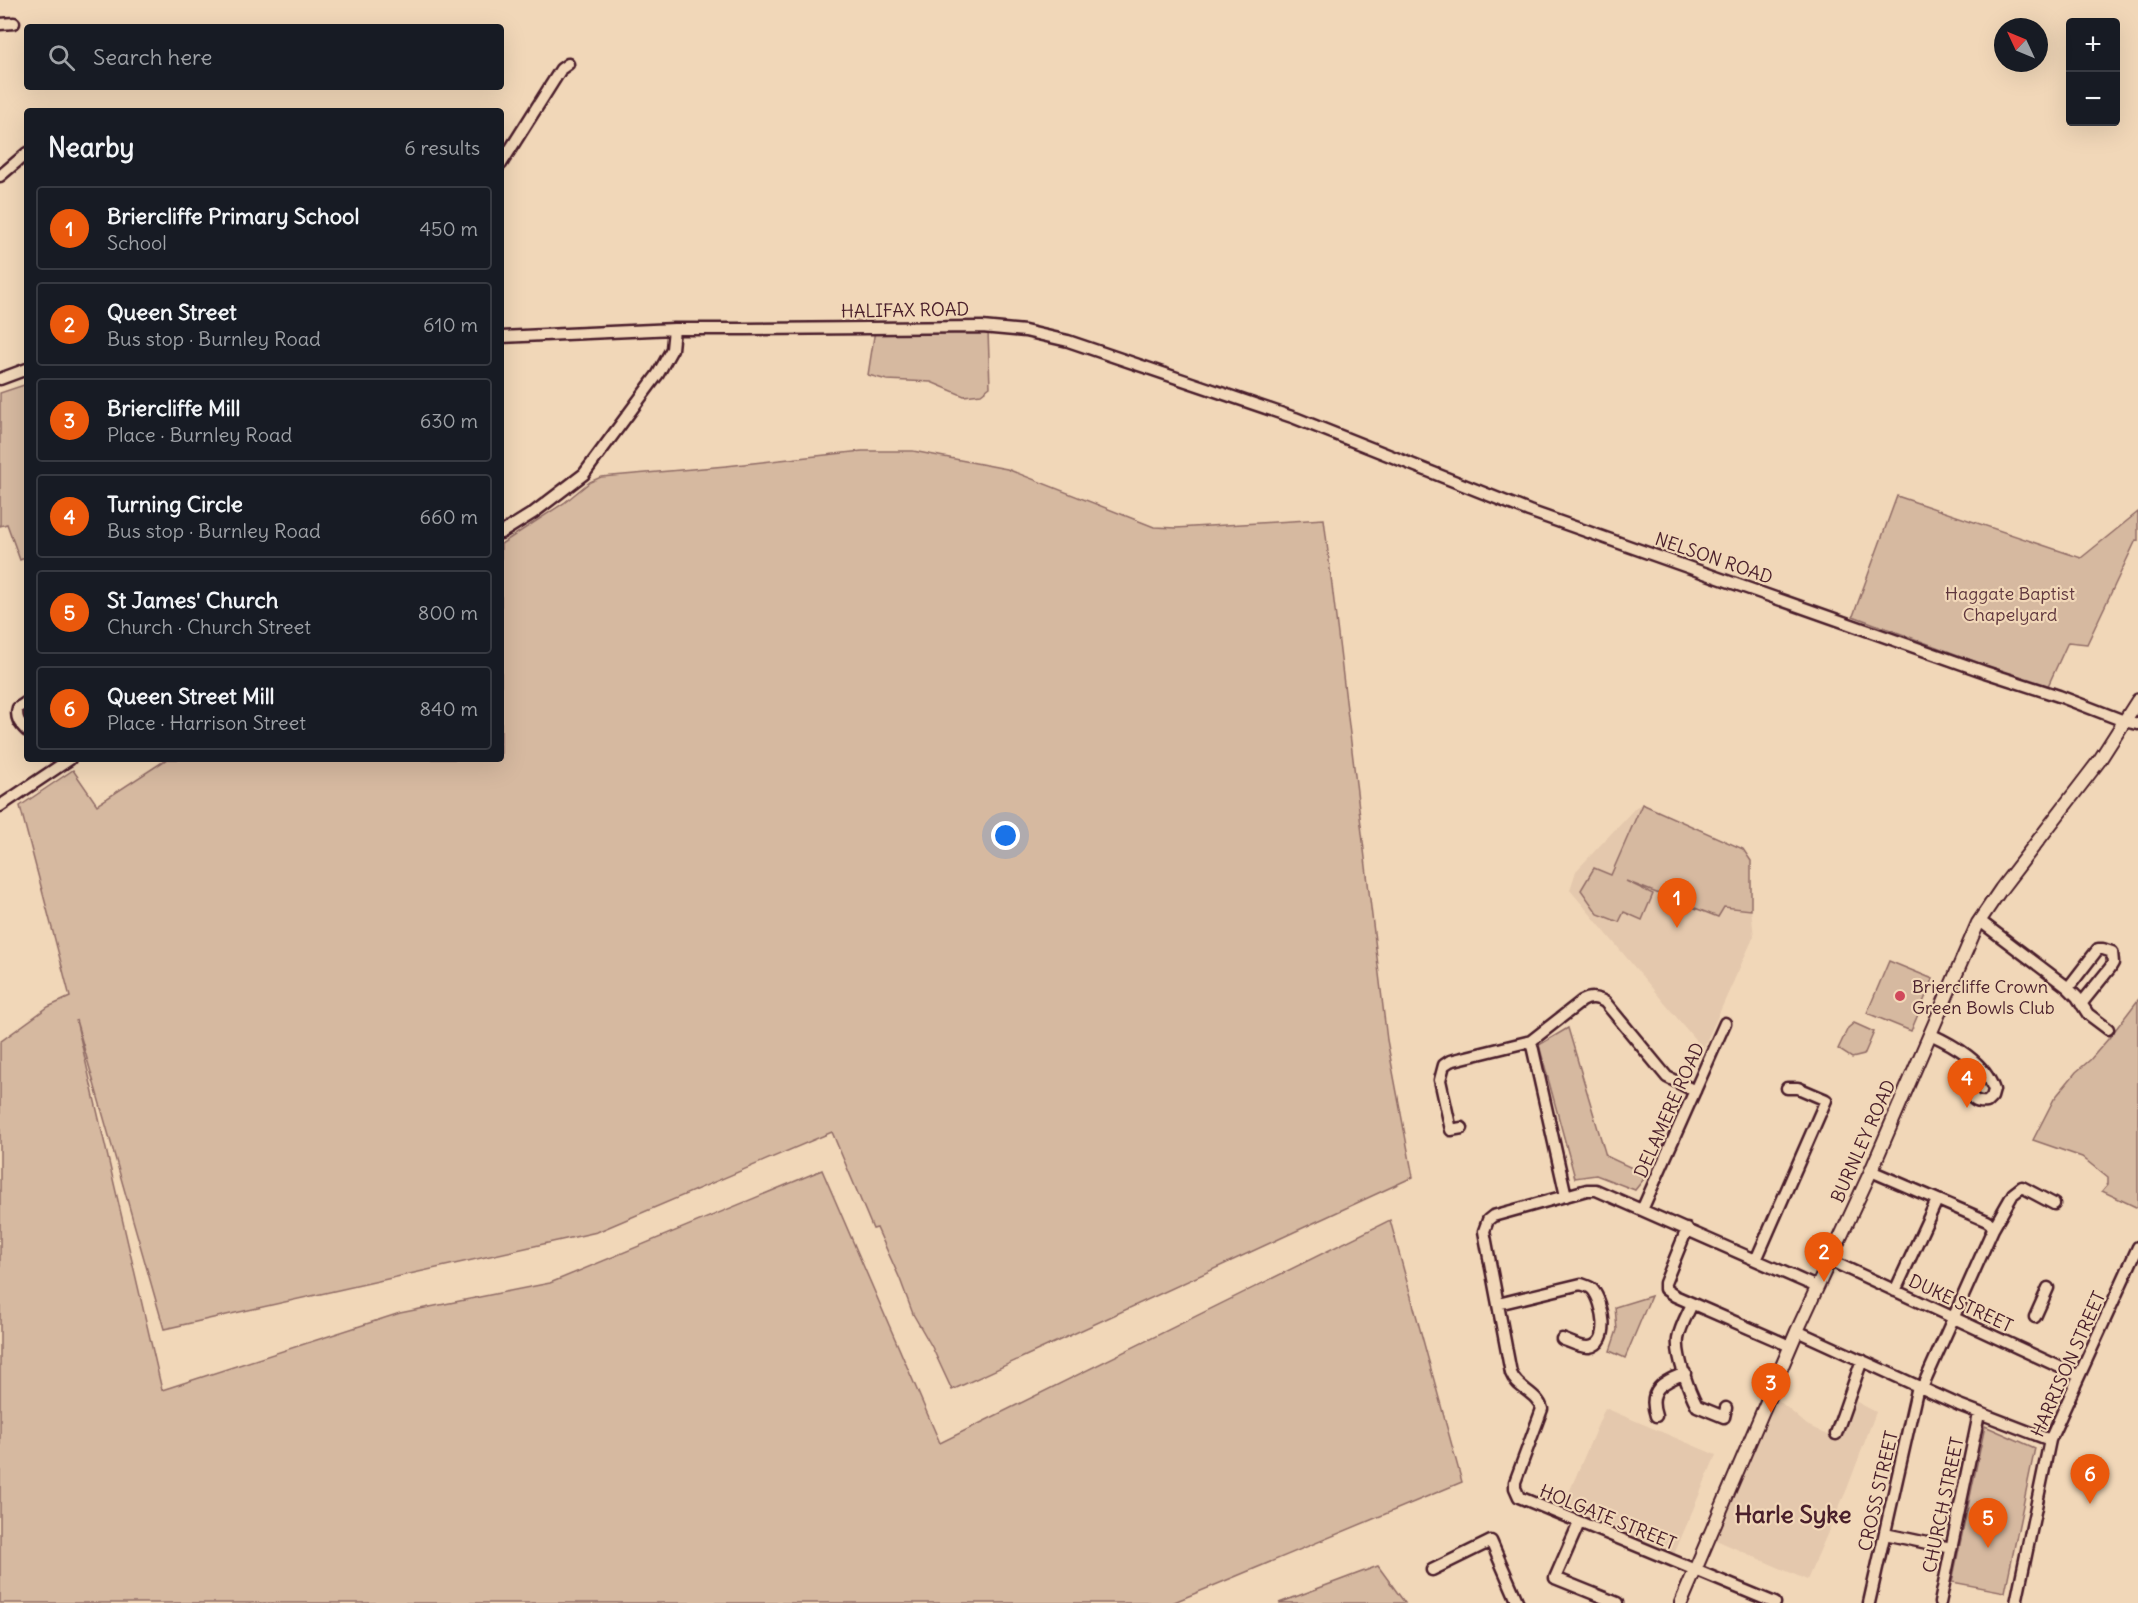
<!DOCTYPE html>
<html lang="en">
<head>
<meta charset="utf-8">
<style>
  :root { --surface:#171b24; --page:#242831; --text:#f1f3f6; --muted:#9ea1a6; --line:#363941; --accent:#ea580c }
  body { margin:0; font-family:Delius,sans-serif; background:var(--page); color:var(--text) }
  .controls { position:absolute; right:18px; top:18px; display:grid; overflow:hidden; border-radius:6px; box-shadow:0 6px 24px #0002 }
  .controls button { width:54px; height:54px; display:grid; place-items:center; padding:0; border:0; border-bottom:2px solid var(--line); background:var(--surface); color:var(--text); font:30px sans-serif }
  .compass { position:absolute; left:1994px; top:18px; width:54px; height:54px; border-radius:50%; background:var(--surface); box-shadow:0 6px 24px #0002; rotate:314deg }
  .you { position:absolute; left:1006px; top:836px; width:21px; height:21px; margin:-15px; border:4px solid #fff; border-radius:50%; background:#1a73e8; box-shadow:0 0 0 9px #1a73e833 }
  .badge { display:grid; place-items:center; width:39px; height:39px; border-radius:50%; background:var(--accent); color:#fff; font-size:20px; font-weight:700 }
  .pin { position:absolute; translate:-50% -50px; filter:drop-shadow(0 2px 3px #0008) }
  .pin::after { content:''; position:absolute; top:32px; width:21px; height:18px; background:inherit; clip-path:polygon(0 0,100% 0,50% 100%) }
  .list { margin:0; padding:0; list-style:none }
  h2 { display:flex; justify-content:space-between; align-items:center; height:78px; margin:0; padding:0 24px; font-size:26px }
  h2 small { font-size:20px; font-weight:400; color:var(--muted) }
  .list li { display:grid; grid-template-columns:39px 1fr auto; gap:18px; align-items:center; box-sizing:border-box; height:84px; margin:0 12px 12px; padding:0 12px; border:2px solid var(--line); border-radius:6px }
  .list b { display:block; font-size:22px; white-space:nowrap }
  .list p { margin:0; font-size:20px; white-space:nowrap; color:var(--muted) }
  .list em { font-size:20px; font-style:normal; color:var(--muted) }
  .icon { flex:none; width:33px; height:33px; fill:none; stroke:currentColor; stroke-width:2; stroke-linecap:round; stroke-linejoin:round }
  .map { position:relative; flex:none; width:2138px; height:1603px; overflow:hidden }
  .search { position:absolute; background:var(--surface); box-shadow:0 6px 24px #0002; left:24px; top:24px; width:480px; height:66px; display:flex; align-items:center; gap:15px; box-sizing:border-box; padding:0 21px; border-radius:6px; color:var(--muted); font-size:22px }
  .panel { position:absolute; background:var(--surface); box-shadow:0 6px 24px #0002; left:24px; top:108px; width:480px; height:654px; border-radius:6px }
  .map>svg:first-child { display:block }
  .built { fill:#e4c8ad }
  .green { fill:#d6b9a0; stroke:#906c66; stroke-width:1.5 }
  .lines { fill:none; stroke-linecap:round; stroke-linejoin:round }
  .minor-casing { stroke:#4a1f2b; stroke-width:15 }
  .tertiary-casing { stroke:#4a1f2b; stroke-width:16 }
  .minor { stroke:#f1d7b8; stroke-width:10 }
  .tertiary { stroke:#f1d7b8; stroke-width:12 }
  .poi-dot { fill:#d1495b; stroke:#f1d7b8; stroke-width:2 }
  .labels { text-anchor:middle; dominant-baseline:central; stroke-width:4.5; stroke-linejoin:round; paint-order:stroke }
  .street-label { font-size:18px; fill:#4a1f2b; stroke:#f1d7b8 }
  .park-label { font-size:18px; fill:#5f363d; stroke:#f1d7b8 }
  .poi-label { font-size:18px; fill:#4a1f2b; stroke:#f1d7b8; text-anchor:start }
  .district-label { font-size:24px; font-weight:bold; fill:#4a1f2b; stroke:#f1d7b8 }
</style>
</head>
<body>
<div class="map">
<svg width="2138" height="1603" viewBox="0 0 2138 1603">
  <rect width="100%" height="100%" fill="#f1d7b8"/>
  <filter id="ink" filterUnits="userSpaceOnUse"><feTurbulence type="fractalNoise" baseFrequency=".0167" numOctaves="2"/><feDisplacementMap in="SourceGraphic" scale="12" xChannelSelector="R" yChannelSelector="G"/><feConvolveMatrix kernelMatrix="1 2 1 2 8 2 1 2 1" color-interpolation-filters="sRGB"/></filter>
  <g filter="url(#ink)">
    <path class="built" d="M1642,804l101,45 8,12v49l3,26 -51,113 -133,-159 6,-19 60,-64z
      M1777,1399l30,26 31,15 17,-39 21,11 -29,77 -40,91 -91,-40z
      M1605,1408l111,47 -43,102 -111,-48z"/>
    <path class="green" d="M875,330l113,1 2,56 -9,7 -17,2 -33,-14 -44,-2 -19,-5z
      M27,384v173l-7,3 -13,-36 -7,2v-133z
      M862,451h51l94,18 147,58 22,1 148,-9 63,521 26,137 -461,213 -20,-43 -19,-33 -13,-35 -23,-51 -4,1 -41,-97 -235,100 -433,97 -88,-309 86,370 238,-77 150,-30 272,-113 118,273 450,-223 72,262 -290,121h-1172v-561l48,-35 22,-10 -50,-191 53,-36 24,35 70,-46h334v-215l63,-41 26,-21 11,-5 125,-11z
      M1897,496l184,62 57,-46v29l-2,-1 -49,104 -19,-2 -21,46 -194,-72z
      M1642,804l101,45 8,12v49l-27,-3 -6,10 -92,-36 27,13 -11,26 -18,-8 -5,10 -21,-8 -17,-24 13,-22 17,7z
      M1889,961l44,18 -22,52 -44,-18z
      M2138,1000v208l-36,-17 6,-7v-6l-26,-21 -49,-17 21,-41 22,-27 14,-12 19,-22z
      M1854,1023l20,9 -10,23 -12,3 -14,-9 10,-21z
      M1568,1028l38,128 41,19 -12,15 -39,-15 -21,3 -36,-133z
      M1651,1296l-26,62 -15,-7 7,-21 -2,-23z
      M1985,1426l50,22 -30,144 -53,-10z
      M1378,1566l27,37h-126z"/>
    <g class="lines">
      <defs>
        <path id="minor" d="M0,24l14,-1
          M501,164l60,-95 7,-5
          M0,176l27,-23
          M501,337l173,-8h72l236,-2 43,4 43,10 227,77 234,93 456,161 74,24 65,25 14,3
          M0,379l27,-10
          M501,533l32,-20 51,-39 74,-100 14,-25 2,-20
          M27,702l-9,6c-3,10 2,16 9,23
          M0,806l70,-47
          M1980,921l87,66 10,10 11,17 20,15
          M2068,988l30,-39h5l9,3 1,11 -3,5 -29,36
          M1930,1034c24,11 55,28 64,56l-2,7 -5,5c-27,3 -13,-27 -15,-42
          M1462,1128l-11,2 -11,-50 4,-15 6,-4 81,-20
          M1871,1171l116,50 4,3 2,5 -71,159
          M1566,1196l-35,-155 51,-40c8,-4 14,-4 23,1l62,75 28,14
          M1642,1210l83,-187
          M1687,1229l-22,54v6l10,7 115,50
          M1993,1229l20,-35 9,-7 32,17
          M1756,1260l70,-160 -28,-12h-11
          M1829,1260l250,116
          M1895,1291l42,-91
          M1498,1304l83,-20c5,2 9,2 12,6 10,12 19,54 -4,57 -8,1 -19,-5 -27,-8
          M1692,1304c-5,11 -12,23 -14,35 -2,17 11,52 19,67l27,11 2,-9
          M2035,1317l13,-29
          M1797,1331l162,74 91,35
          M1656,1416c-9,-27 7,-34 29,-43
          M1836,1434l26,-74
          M1579,1523l-24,55 62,25
          M1885,1534l66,14
          M1432,1570l59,-29 27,62
          M1775,1603l-256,-106 -4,-9v-6l27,-73c-5,-17 -25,-20 -31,-36l-27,-142 4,-11 5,-4 94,-26h9l221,97
          M1869,1603l49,-217
          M1940,1603l39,-189
          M2016,1603l34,-163 88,-193"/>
        <path id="tertiary" d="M1681,1603l116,-272 74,-160 107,-248 23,-34 98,-128 39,-61"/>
      </defs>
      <use href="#minor" class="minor-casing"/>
      <use href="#tertiary" class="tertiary-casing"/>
      <use href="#minor" class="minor"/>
      <use href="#tertiary" class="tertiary"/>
    </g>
  </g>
  <circle class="poi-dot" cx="1900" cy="996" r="6"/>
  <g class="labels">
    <g class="street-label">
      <text transform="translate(905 310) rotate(-1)">HALIFAX ROAD</text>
      <text transform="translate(1714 558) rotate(19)">NELSON ROAD</text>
      <text transform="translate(1669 1110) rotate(-66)">DELAMERE ROAD</text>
      <text transform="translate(1863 1141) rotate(-66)">BURNLEY ROAD</text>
      <text transform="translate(1961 1303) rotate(25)">DUKE STREET</text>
      <text transform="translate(2068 1364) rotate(-66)">HARRISON STREET</text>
      <text transform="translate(1878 1491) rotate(-77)">CROSS STREET</text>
      <text transform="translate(1943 1505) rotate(-78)">CHURCH STREET</text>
      <text transform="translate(1608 1517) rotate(22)">HOLGATE STREET</text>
    </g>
    <g class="park-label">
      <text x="2010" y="593">Haggate Baptist<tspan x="2010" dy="21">Chapelyard</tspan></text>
    </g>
    <g class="poi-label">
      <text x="1912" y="986">Briercliffe Crown<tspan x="1912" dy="21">Green Bowls Club</tspan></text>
    </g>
    <g class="district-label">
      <text x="1793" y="1514">Harle Syke</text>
    </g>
  </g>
</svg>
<div class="controls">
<button>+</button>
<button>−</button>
</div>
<svg class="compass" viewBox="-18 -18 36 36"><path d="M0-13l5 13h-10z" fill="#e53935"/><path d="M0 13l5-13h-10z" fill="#9ea1a6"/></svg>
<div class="you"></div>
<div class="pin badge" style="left:1677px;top:928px">1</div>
<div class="pin badge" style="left:1824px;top:1282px">2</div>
<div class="pin badge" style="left:1771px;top:1413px">3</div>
<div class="pin badge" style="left:1967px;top:1108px">4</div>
<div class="pin badge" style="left:1988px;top:1548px">5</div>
<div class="pin badge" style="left:2090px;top:1504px">6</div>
<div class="search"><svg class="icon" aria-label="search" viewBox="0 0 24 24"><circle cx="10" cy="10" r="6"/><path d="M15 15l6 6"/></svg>Search here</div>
<section class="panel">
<h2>Nearby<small>6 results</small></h2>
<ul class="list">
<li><span class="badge">1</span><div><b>Briercliffe Primary School</b><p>School</p></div><em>450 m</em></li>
<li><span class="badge">2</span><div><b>Queen Street</b><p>Bus stop · Burnley Road</p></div><em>610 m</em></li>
<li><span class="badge">3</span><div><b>Briercliffe Mill</b><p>Place · Burnley Road</p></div><em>630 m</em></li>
<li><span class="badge">4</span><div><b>Turning Circle</b><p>Bus stop · Burnley Road</p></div><em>660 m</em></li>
<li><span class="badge">5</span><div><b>St James' Church</b><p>Church · Church Street</p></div><em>800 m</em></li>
<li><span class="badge">6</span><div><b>Queen Street Mill</b><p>Place · Harrison Street</p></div><em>840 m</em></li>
</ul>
</section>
</div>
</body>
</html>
